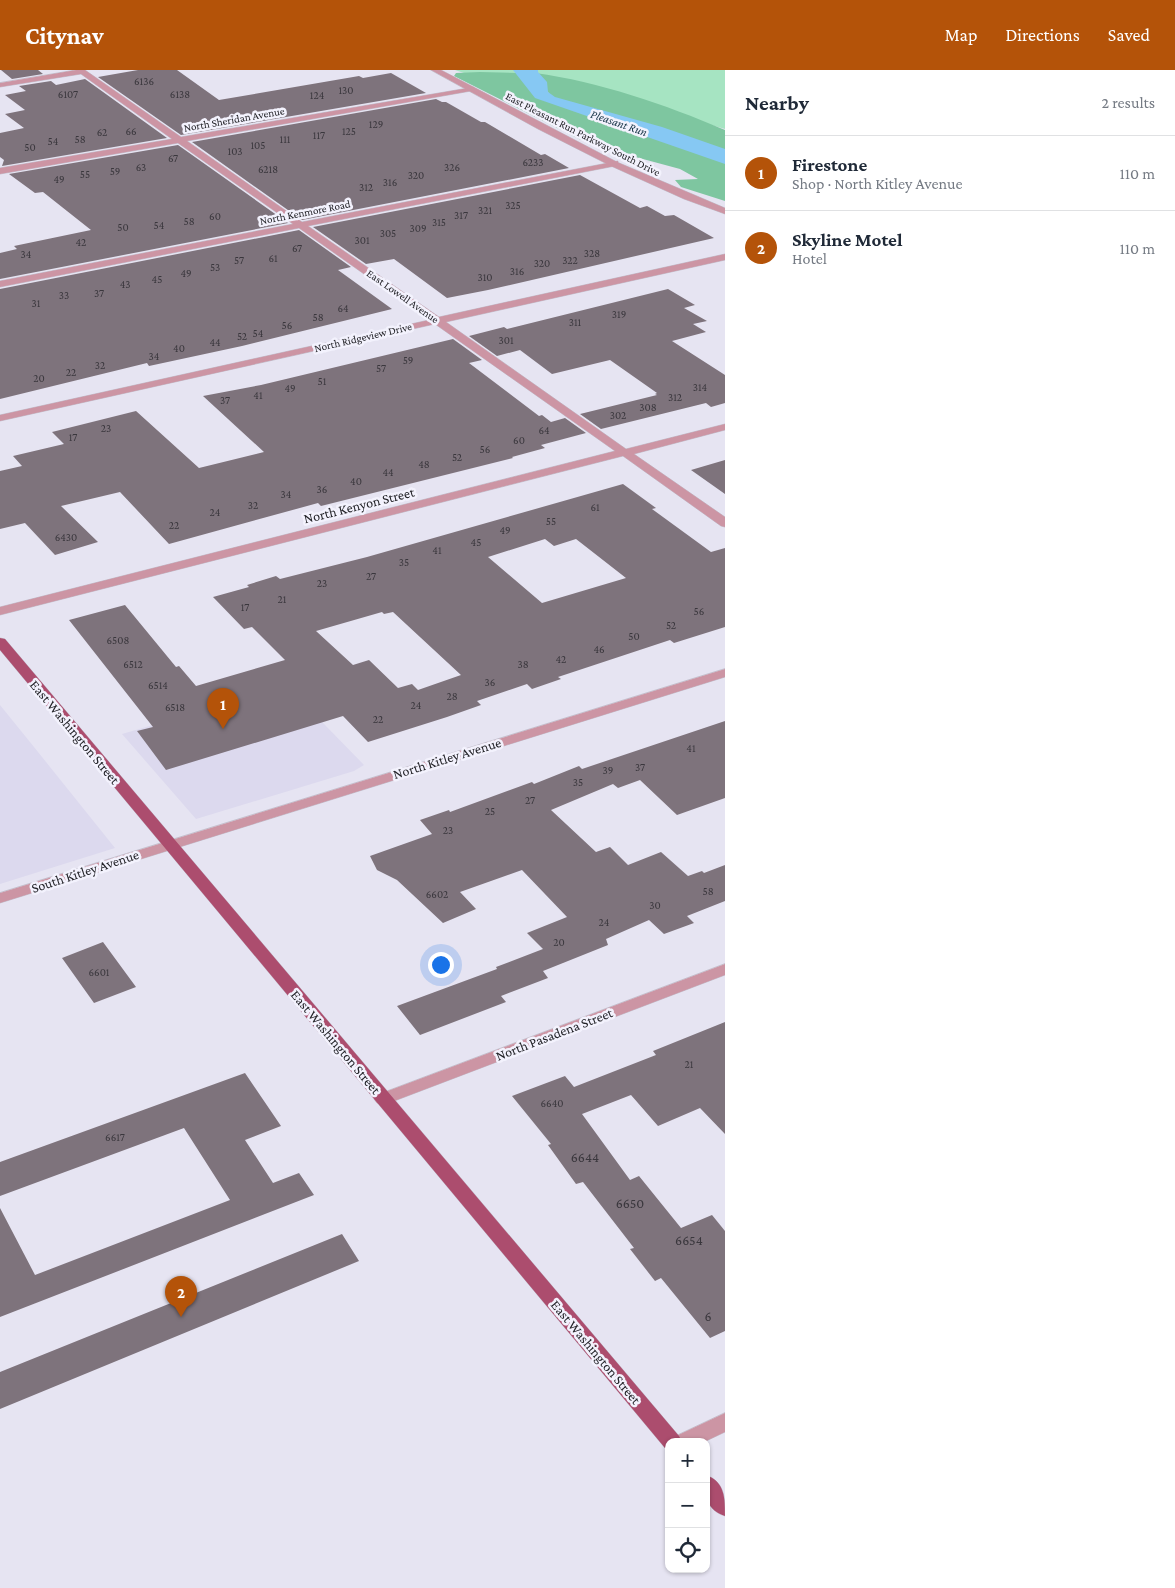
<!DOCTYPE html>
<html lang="en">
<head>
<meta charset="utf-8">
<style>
  :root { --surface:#fff; --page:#f2f2f3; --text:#1f2937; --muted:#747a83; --line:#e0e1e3; --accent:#b45309 }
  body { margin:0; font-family:"Crimson Pro",serif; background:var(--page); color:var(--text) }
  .controls { position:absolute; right:15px; bottom:15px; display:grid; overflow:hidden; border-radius:10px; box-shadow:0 1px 4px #0004 }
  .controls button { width:45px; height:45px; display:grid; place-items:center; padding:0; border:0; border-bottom:1px solid var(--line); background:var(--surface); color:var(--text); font:25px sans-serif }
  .you { position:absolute; left:440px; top:894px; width:18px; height:18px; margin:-12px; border:4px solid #fff; border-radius:50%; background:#1a73e8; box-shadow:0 0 0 8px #1a73e833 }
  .badge { display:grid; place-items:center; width:32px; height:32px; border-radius:50%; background:var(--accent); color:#fff; font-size:16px; font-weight:700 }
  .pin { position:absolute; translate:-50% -41px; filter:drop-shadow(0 1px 2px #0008) }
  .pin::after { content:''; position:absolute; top:26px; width:18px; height:15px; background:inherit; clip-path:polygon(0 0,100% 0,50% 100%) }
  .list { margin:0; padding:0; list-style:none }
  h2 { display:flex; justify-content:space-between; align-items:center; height:65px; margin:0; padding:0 20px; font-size:21px }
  h2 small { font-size:16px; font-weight:400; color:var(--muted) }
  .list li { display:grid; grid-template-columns:32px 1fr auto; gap:15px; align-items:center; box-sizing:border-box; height:75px; padding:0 20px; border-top:1px solid var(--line) }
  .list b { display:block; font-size:19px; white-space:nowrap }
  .list p { margin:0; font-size:16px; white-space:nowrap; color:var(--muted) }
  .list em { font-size:16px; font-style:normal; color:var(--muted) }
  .icon { flex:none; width:28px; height:28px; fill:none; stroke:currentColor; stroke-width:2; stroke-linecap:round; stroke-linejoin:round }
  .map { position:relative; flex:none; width:725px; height:1518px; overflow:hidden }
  header { display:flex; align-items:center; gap:30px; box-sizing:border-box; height:70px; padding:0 25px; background:var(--accent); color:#fff }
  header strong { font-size:24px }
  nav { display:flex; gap:28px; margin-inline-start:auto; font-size:18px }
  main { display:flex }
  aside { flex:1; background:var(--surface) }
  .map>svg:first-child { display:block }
  .built { fill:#dcd9ee }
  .green { fill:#a6e4c2 }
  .forest { fill:#7ec6a0 }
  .water { fill:#86c8f3 }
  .building { fill:#7e737c; fill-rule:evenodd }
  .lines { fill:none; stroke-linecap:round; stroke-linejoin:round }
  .minor-casing { stroke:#c3c1ce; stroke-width:1 }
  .tertiary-casing { stroke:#c3c1ce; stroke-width:1 }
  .primary-casing { stroke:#c3c1ce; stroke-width:1 }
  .minor { fill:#cc95a4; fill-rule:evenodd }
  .tertiary { fill:#cc95a4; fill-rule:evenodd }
  .primary { fill:#ac4d6e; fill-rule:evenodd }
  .labels { text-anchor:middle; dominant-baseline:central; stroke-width:5; stroke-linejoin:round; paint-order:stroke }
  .number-label { font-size:11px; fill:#3a373d }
  .far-street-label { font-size:11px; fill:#232328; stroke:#f3f2fd }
  .far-water-label { font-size:12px; font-style:italic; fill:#153345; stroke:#f3f2fd }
  .street-label { font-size:14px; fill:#232328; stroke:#f3f2fd }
  .near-number-label { font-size:14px; fill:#3a373d }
</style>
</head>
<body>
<header>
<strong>Citynav</strong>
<nav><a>Map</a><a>Directions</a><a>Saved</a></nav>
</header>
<main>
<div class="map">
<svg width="725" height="1518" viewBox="0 0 725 1518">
  <rect width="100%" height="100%" fill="#e6e4f2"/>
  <path class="built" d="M287,616l77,79 -10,6 -158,48 -74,-85z
    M0,635l34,42 81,101 -115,36z"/>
  <path class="green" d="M455,0h270v59l-93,-27 -150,-23z"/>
  <path class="forest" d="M480,2l38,1 9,10 67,33 131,47v38l-44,-14 -6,-7 23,-1 -18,-10 -89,-24 -137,-69 2,-3z
    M535,3c65,9 129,31 190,57v21l-173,-53z"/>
  <path class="water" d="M513,0h25v2l9,10 1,10 7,5 107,30 63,22v15l-190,-66z"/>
  <path class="building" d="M1,0h37l5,4 -31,5z
    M138,0h39l42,30 140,-24 4,2 28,-5 35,20 -245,42 -83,-58z
    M85,9l82,59 -165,28 2,-6 -4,-3v-24l24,-5 -19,-14 20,-4 -20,-15 21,-4 -7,-5 32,-5 5,4z
    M436,29l6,3h4l35,20h4l56,33 4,-1 24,14 -267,52 -110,-78z
    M178,75l110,78 -288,56v-26l17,-4 -3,-3 77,-16 -48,-38 -8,1 -26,-19z
    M580,105l60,33 7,-2 18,10 9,-1 40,23 -226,52 -41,8 -53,-39 -28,5 -53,-37z
    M299,160l52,37 -13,3 54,39 -150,37 -93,20 -2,-3 -147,36v-110z
    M668,219l27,16 -11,3 23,13 -14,3 13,8 -34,9 53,34v28l-14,4 -5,-4 -105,26 -21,-15 77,-19 -2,-1 2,-1 -47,-33 -58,14 -32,-24 -23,6 -28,-20 35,-9 3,2z
    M453,269l29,21 -13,3 70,53 3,-1 9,7 14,-4 21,15 -45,12 4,3 -33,9 1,1 -192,48 -3,-3 -149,41 -49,-52 -59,14 37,36 -43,13 -30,-32 -25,6v-58l22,-5 -9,-10 51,-12 -12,-12 84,-21 63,57 65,-16 -61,-56 58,-11z
    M725,390v34l-34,-24z
    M623,414l33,24 -4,1 59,43 14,-4v79l-51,16 -4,-3 -112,37 3,2 -29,10 -5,-5 -50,17 4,4 -34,12 -79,25 -25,-26 -177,54 -29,-39 16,-4 -84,-107 56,-15 51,62 3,-1 17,20 89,-26 -33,-33 -8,2 -31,-32 36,-10 -2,-2 29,-9 4,3 87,-22zM545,469l9,7 22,-7 50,39 -84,25 -54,-46zM382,542l2,2 9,-2 68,63 -43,15 -6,-6 -14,4 -29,-28 -16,5 -37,-34z
    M725,651v77l-48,17 -37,-35 -22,8 -5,-4 -62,26 45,42 14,-5 18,18 33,-13 27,24 14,-5 2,2 21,-8v36l-38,15 7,7 -30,11 -15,-14 -43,19 2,6 -65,26 5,7 -47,18 5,6 -86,33 -23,-29 100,-37 -1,-2 47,-18 -16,-16 40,-16 -45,-47 -62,22 16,17 -33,14 -46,-43 -20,-10 -7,-14 62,-22 -12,-14 29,-10 1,2 82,-30 2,2 45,-18 3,3z
    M103,872l33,45 -42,16 -32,-45z
    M725,952v112l-25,-26 -42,18 -27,-31 -49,19 48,66 9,-4 42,52 31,-13 13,16v100l-15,7 -49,-60 -6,3 -25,-32 4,-1 -51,-66 -7,2 -28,-39 3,-1 -39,-48 53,-20 9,11 82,-32 -3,-4z
    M245,1003l36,53 -36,14 28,43 26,-10 15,22 -314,122v-109l35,67 195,-75 -46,-72 -184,68v-34z
    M342,1164l17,27 -359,148v-37z"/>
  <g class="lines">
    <defs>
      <path id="minor" d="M76,0h9l96,67 293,-50v4h-3l-284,50 115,81 316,-61v4l-3,1 -307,60 131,91 286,-63v6l-279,62 180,127 99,-25v6l-91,24 91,63v10l-4,-1 -98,-70 -623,159v-8l615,-156 -180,-127 -435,97v-6l429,-95 -130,-92 -299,59v-6l293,-57 -115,-81 -178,31v-6l172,-29 -91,-65 -81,13v-4z
        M725,894v11l-336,128 -6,2 -6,-2 -3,-4 3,-4z
        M725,1343v19l-21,10h-31l3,-6z"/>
      <path id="tertiary" d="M431,0h10l176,92 108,46v6l-41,-15 -73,-33 -73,-37z
        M725,599v8l-725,226v-10z"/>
      <path id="primary" d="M0,568l5,1 674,797 3,6h-13v8l-4,-2 -665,-798z
        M706,1405c19,7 19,23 19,41 -21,-7 -19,-22 -19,-41z"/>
    </defs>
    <use href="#minor" class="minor-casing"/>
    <use href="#tertiary" class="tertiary-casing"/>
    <use href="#primary" class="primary-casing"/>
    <use href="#minor" class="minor"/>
    <use href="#tertiary" class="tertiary"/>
    <use href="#primary" class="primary"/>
  </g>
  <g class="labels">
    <g class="number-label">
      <text x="144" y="11">6136</text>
      <text x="346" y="20">130</text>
      <text x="68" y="24">6107</text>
      <text x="180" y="24">6138</text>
      <text x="317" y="25">124</text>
      <text x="376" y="54">129</text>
      <text x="131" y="61">66</text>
      <text x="349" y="61">125</text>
      <text x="102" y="62">62</text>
      <text x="319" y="65">117</text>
      <text x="80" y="69">58</text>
      <text x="285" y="69">111</text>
      <text x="53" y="71">54</text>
      <text x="258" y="75">105</text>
      <text x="30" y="77">50</text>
      <text x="235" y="81">103</text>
      <text x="173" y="88">67</text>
      <text x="533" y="92">6233</text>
      <text x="141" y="97">63</text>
      <text x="452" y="97">326</text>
      <text x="268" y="99">6218</text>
      <text x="115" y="101">59</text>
      <text x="85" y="104">55</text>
      <text x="416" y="105">320</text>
      <text x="59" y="109">49</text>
      <text x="390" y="112">316</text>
      <text x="366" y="117">312</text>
      <text x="513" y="135">325</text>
      <text x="485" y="140">321</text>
      <text x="461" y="145">317</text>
      <text x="215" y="146">60</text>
      <text x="189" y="151">58</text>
      <text x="439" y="152">315</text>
      <text x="159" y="155">54</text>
      <text x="123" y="157">50</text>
      <text x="418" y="158">309</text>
      <text x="388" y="163">305</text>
      <text x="362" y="170">301</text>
      <text x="81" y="172">42</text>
      <text x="297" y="178">67</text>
      <text x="592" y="183">328</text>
      <text x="26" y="184">34</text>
      <text x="273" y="188">61</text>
      <text x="239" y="190">57</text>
      <text x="570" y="190">322</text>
      <text x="542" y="193">320</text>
      <text x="215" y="197">53</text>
      <text x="517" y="201">316</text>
      <text x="186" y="203">49</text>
      <text x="485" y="207">310</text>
      <text x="157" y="209">45</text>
      <text x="125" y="214">43</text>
      <text x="99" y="223">37</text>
      <text x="64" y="225">33</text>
      <text x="36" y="233">31</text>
      <text x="343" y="238">64</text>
      <text x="619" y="244">319</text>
      <text x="318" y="247">58</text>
      <text x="575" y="252">311</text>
      <text x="287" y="255">56</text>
      <text x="258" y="263">54</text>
      <text x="242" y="266">52</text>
      <text x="506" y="270">301</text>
      <text x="215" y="272">44</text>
      <text x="179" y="278">40</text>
      <text x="154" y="286">34</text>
      <text x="408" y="290">59</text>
      <text x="100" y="295">32</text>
      <text x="381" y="298">57</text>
      <text x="71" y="302">22</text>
      <text x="39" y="308">20</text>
      <text x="322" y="311">51</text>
      <text x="700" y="317">314</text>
      <text x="290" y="318">49</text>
      <text x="258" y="325">41</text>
      <text x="675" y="327">312</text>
      <text x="225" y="330">37</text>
      <text x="648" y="337">308</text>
      <text x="618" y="345">302</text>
      <text x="106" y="358">23</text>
      <text x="544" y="360">64</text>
      <text x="73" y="367">17</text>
      <text x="519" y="370">60</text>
      <text x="485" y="379">56</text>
      <text x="457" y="387">52</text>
      <text x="424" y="394">48</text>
      <text x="388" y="402">44</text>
      <text x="356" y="411">40</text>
      <text x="322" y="419">36</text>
      <text x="286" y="424">34</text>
      <text x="253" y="435">32</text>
      <text x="595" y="437">61</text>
      <text x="215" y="442">24</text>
      <text x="551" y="451">55</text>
      <text x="174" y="455">22</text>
      <text x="505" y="460">49</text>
      <text x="66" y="467">6430</text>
      <text x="476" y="472">45</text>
      <text x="437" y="480">41</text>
      <text x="404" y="492">35</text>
      <text x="371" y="506">27</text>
      <text x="322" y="513">23</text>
      <text x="282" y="529">21</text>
      <text x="245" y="537">17</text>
      <text x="699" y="541">56</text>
      <text x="671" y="555">52</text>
      <text x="634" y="566">50</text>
      <text x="118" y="570">6508</text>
      <text x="599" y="579">46</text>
      <text x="561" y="589">42</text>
      <text x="133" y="594">6512</text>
      <text x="523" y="594">38</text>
      <text x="490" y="612">36</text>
      <text x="158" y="615">6514</text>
      <text x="452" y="626">28</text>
      <text x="416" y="635">24</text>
      <text x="175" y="637">6518</text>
      <text x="378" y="649">22</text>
      <text x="691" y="678">41</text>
      <text x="640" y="697">37</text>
      <text x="608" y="700">39</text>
      <text x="578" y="712">35</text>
      <text x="530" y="730">27</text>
      <text x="490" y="741">25</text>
      <text x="448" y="760">23</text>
      <text x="708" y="821">58</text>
      <text x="437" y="824">6602</text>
      <text x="655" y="835">30</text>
      <text x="604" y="852">24</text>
      <text x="559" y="872">20</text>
      <text x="99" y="902">6601</text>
      <text x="689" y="994">21</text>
      <text x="552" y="1033">6640</text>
      <text x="115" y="1067">6617</text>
    </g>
    <g class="far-street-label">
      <text transform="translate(234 49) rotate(-10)">North Sheridan Avenue</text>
      <text transform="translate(583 64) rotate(27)">East Pleasant Run Parkway South Drive</text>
      <text transform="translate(305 142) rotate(-11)">North Kenmore Road</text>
      <text transform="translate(403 226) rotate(35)">East Lowell Avenue</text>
      <text transform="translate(363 267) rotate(-13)">North Ridgeview Drive</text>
    </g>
    <g class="far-water-label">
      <text transform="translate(619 53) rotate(19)">Pleasant Run</text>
    </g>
    <g class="street-label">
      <text transform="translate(359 435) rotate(-14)">North Kenyon Street</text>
      <text transform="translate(75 662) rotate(50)">East Washington Street</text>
      <text transform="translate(447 688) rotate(-17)">North Kitley Avenue</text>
      <text transform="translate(85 801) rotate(-18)">South Kitley Avenue</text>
      <text transform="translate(554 964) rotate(-21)">North Pasadena Street</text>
      <text transform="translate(336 972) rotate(50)">East Washington Street</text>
      <text transform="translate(596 1282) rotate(50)">East Washington Street</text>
    </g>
    <g class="near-number-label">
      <text x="585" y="1087">6644</text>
      <text x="630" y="1133">6650</text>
      <text x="689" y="1170">6654</text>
      <text x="708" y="1246">6</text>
    </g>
  </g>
</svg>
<div class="controls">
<button>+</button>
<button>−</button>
<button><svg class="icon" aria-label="locate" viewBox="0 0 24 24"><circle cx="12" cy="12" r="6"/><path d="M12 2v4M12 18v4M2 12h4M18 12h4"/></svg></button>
</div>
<div class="you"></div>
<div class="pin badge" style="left:223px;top:659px">1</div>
<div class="pin badge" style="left:181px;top:1247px">2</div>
</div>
<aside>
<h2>Nearby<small>2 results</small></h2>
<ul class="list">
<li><span class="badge">1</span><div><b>Firestone</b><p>Shop · North Kitley Avenue</p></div><em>110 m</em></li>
<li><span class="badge">2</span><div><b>Skyline Motel</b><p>Hotel</p></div><em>110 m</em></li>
</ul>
</aside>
</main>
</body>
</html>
